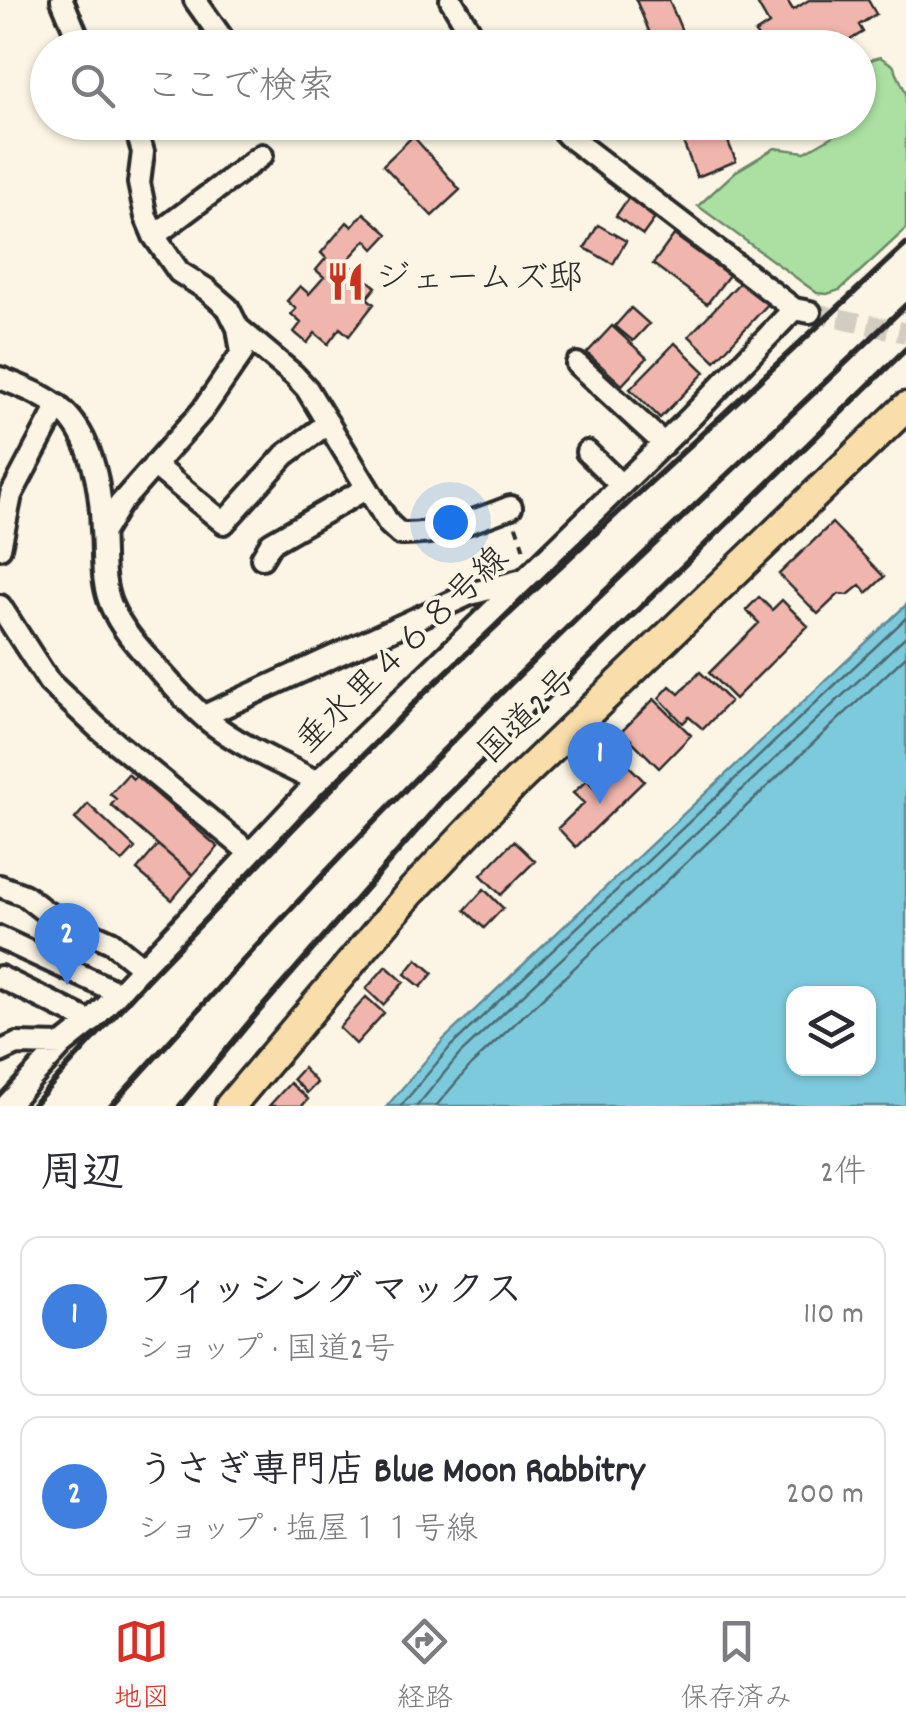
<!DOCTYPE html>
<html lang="ja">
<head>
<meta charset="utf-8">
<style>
  :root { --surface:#fff; --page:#f7f7f7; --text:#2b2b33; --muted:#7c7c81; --line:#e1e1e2; --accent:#d93025 }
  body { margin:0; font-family:Dekko,"Klee One",sans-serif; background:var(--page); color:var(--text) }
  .controls { position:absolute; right:30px; bottom:30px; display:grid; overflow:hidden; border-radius:20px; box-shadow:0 2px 8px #0004 }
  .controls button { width:90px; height:90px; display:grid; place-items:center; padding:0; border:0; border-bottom:2px solid var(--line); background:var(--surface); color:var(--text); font:50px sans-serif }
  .you { position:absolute; left:450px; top:522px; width:35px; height:35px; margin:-25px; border:8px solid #fff; border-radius:50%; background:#1a73e8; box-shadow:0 0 0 15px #1a73e833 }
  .badge { display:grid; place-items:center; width:65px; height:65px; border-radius:50%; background:var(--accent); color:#fff; font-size:32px; font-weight:700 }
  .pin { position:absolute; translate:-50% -82px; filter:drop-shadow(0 2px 5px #0008) }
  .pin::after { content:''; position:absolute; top:52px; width:35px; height:30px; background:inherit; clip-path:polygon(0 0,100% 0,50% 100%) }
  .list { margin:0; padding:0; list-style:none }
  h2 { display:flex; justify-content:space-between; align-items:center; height:130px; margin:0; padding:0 40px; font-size:42px }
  h2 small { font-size:32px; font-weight:400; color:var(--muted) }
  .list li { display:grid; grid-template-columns:65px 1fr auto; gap:30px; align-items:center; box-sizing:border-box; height:160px; margin:0 20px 20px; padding:0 20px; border:2px solid var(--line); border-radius:20px }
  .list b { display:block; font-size:38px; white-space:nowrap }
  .list p { margin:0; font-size:32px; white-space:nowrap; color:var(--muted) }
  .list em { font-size:32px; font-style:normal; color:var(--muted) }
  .icon { flex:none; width:55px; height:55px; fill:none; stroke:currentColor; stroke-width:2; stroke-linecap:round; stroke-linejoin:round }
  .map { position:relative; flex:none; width:906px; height:1106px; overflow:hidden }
  .search { position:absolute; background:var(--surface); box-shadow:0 2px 8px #0004; left:30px; right:30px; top:30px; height:110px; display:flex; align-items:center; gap:25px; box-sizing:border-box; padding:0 35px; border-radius:55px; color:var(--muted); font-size:38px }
  .sheet { height:490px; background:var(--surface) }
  nav { display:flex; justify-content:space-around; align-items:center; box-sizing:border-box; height:140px; border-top:2px solid var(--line); background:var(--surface); font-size:28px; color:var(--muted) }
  nav a { display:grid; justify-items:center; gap:5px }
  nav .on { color:var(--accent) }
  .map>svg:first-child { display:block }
  .green { fill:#abe0a2; stroke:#6b8666; stroke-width:2.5 }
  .water { fill:#7ecadd; stroke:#5d8a96; stroke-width:2.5; fill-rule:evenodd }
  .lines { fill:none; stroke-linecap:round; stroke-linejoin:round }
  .shore { stroke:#4c6b72; stroke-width:2.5 }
  .building { fill:#f0b6ad; stroke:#2b2b2b; stroke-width:2.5 }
  .minor-tunnel { stroke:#d2cdc0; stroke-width:20; stroke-dasharray:20 10; stroke-linecap:butt }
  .minor-casing { stroke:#2b2b2b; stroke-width:28 }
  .highway-casing { stroke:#2b2b2b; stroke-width:35 }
  .path { stroke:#2b2b2b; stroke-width:4; stroke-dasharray:8 8; stroke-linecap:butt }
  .minor { stroke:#fcf5e5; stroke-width:20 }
  .highway { stroke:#f9deab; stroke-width:28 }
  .rail { stroke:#2b2b2b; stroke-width:6 }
  .labels { text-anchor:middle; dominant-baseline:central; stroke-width:8; stroke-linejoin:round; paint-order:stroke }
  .poi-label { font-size:35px; fill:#2b2b2b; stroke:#fcf5e5; text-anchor:start }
  .street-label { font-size:35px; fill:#2b2b2b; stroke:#fcf5e5 }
</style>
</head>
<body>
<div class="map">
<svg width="906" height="1106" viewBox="0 0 906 1106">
  <rect width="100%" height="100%" fill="#fcf5e5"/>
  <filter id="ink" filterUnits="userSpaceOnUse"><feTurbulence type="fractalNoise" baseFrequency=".01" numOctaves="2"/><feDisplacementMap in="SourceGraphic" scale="20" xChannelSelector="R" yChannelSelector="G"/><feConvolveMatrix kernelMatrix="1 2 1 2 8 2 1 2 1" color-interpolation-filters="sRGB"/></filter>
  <g filter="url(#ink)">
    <path class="green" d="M880,57l13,8 13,28v136l-66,61 -13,4 -10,-1 -119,-87 37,-34 40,-24 30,4 41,-23 2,-6 10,-1 1,-53 14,-10z"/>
    <path class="water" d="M906,605v501h-519l57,-67zM794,994h74v74h-74z"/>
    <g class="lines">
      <path class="shore" d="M401,1106l50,-60 455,-428
        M417,1106l43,-52 446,-418
        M436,1106l35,-41 435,-409"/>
    </g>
    <path class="building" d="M636,0h33l20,48h-33z
      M766,0h21l6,10 16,-10h59l8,14 -17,11 4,7 -26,16h-95l16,-11 -3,-4 14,-9 -11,-19z
      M675,122h45l16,39 -39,16z
      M413,136l47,54 -28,26 -49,-51z
      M629,197l27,20 -13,18 -27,-19z
      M364,213l24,21 -14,15 -8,-9 -20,22 30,25 -9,11 7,6 -25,32 -9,-8 -12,16 -13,-11 -8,10 -13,-11 7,-9 -10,-9 5,-5 -9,-8 13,-15 9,8 15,-17 -8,-7 10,-12 -5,-5 26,-31 5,5z
      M598,225l28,16 -13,23 -28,-16z
      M674,235l55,40 -22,29 -54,-40z
      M742,280l26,24 -53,57 -26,-25z
      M631,308l18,16 -16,17 -18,-15z
      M612,326l35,32 -25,27 -35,-32z
      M675,343l30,29 -45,46 -30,-29z
      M832,523l52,54 -17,16 -7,-8 -12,10 -9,-1 -21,20 -39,-40z
      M759,597l13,13 10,-10 26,26 -73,73 -26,-26 50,-50 -13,-13z
      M700,672l30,29 -27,28 -14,-12 -6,6 -24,-25 11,-12 9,8z
      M654,699l37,36 -32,33 -37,-37z
      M626,763l18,18 -68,66 -18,-19 26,-25 -11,-10 14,-13 10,11z
      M128,774l5,5 3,-3 82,71 -25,28 -82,-70 5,-6 -6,-5z
      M88,804l47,44 -13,14 -47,-43z
      M514,841l21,20 -34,34 -20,-20z
      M158,845l35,30 -21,25 -35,-30z
      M484,889l19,19 -19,20 -19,-18z
      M417,959l16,14 -12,14 -16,-13z
      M386,966l18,16 -21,23 -17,-16z
      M366,997l18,16 -28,31 -17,-16z
      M303,1068l14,15 -10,10 -14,-14z
      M290,1083l18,16 -6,7h-33z"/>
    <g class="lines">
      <path class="minor-tunnel" d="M810,312l96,21"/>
      <defs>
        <path id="minor" d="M62,0l20,48
          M195,0l34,48
          M451,0l29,48
          M555,122l13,14 226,173 16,3
          M154,236l108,-81
          M238,328l56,47 13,14 82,135 11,10c41,1 73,-13 111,-27
          M577,364l87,80
          M0,378c20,8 45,17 61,31 32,28 40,81 41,121 2,26 -1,51 9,75 10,24 29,44 45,62 17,19 34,39 54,55 32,25 71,41 107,60
          M587,452l34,33
          M154,465l70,58 61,-68 43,-32
          M103,532l17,-28 83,-94 39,-57 -4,-25 -10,-20 -22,-19 -27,-17 -25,-36 -8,-19 -7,-34 4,-31 -9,-30
          M0,548l11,-53 47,-89
          M262,558l9,-15 96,-55
          M0,606l49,76 50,47 150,123
          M204,716l266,-122 53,-14
          M0,886l24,9 23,18 64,29 32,26
          M0,938l119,55
          M0,977l91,45
          M0,1052l17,-8 45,1
          M6,1106l56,-61 29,-23 28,-29 198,-211 374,-365 103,-108"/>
        <path id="highway" d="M230,1106l181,-214 99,-104 396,-381"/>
      </defs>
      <use href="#minor" class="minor-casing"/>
      <use href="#highway" class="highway-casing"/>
      <path class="path" d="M516,526l8,24"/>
      <use href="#minor" class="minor"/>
      <use href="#highway" class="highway"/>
      <path class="rail" d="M32,1106l114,-125 277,-287 483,-450
        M111,1106c95,-105 190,-210 289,-311 163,-169 337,-328 506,-490
        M180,1106l78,-94 186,-213 462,-450"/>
    </g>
  </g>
  <defs>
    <symbol id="restaurant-bare" viewBox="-9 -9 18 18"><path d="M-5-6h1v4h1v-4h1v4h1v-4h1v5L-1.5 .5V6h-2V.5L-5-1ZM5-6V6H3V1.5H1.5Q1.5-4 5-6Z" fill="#c8321e" stroke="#fcf5e5" stroke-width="2.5" paint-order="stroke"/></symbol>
  </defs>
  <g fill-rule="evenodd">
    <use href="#restaurant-bare" x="318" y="254" width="55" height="55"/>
  </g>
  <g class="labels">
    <g class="poi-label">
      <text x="375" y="281">ジェームズ邸</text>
    </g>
    <g class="street-label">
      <text transform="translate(404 652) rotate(-44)">垂水里４６８号線</text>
      <text transform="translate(529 718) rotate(-44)">国道2号</text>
    </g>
  </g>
</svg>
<div class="controls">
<button><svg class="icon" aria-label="layers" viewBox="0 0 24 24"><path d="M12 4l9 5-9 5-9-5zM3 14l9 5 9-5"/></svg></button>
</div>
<div class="you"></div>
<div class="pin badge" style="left:600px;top:804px;background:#3f7fe0">1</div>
<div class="pin badge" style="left:67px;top:985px;background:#3f7fe0">2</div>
<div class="search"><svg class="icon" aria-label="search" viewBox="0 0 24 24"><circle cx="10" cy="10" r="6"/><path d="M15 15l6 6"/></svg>ここで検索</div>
</div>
<section class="sheet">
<h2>周辺<small>2件</small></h2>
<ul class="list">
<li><span class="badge" style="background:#3f7fe0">1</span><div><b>フィッシング マックス</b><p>ショップ · 国道2号</p></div><em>110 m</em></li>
<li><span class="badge" style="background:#3f7fe0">2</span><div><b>うさぎ専門店 Blue Moon Rabbitry</b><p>ショップ · 塩屋１１号線</p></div><em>200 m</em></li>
</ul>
</section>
<nav>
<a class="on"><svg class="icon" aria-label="map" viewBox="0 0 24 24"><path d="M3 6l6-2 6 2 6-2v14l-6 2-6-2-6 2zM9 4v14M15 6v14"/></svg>地図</a>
<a><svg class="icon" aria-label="directions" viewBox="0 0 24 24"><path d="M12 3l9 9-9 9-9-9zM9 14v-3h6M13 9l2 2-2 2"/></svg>経路</a>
<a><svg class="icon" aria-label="saved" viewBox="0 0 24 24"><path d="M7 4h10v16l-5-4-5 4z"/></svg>保存済み</a>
</nav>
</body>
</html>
